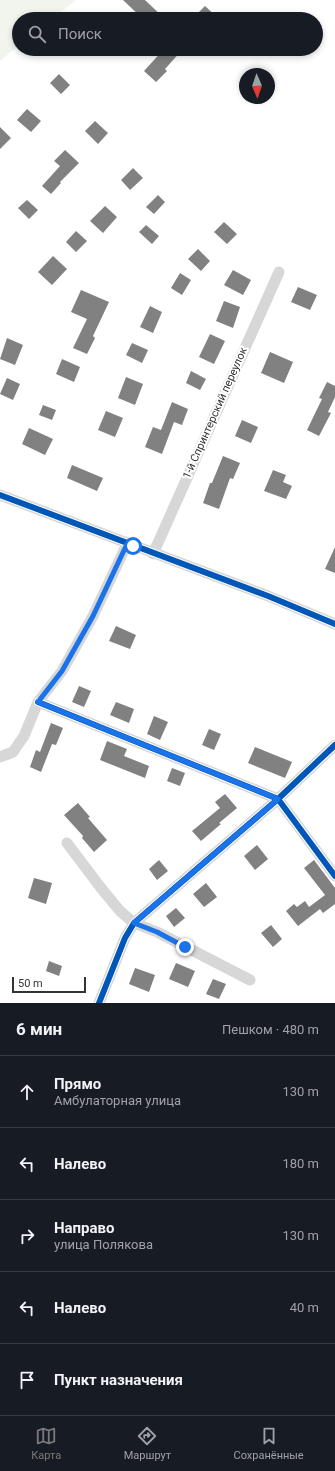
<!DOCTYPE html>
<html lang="ru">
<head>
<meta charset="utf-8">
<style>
  :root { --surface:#171b24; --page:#242831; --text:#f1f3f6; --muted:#9ea1a6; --line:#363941; --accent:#7a7a7a }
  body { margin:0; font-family:Roboto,sans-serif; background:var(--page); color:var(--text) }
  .compass { position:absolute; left:239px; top:68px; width:36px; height:36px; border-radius:50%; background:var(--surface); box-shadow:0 2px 6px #0003; rotate:178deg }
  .scale { position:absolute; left:12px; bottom:10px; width:74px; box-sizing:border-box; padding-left:4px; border:2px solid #333; border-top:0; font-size:11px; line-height:14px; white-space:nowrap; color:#333; -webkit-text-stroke:3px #fff; paint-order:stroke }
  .stop { position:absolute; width:12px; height:12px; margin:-9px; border:3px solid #1a73e8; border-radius:50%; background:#fff }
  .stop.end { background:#1a73e8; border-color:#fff; box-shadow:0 1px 4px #0008 }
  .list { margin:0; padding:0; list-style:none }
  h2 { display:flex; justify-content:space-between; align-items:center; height:52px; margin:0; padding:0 16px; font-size:17px }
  h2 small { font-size:13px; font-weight:400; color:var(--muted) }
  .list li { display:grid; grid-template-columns:26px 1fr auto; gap:12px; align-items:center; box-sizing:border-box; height:72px; padding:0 16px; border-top:1px solid var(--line) }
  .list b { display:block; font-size:15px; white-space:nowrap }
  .list p { margin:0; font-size:13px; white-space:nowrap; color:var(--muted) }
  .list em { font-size:13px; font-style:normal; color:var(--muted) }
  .icon { flex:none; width:22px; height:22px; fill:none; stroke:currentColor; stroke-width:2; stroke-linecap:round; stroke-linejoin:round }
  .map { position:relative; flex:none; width:335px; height:1003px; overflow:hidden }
  .search { position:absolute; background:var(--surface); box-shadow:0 2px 6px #0003; left:12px; right:12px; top:12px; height:44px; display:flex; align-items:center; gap:10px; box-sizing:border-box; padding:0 14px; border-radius:22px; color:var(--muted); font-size:15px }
  .sheet { height:412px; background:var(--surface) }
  nav { display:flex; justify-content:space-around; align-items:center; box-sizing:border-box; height:56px; border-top:1px solid var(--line); background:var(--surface); font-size:11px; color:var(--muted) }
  nav a { display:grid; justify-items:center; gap:2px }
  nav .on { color:var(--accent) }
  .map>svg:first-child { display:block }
  .green { fill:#f1f5ed }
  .building { fill:#818181 }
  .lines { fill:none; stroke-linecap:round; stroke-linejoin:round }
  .minor { stroke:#d7d7d7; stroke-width:11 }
  .cycleway-casing { stroke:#fff; stroke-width:8 }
  .cycleway { stroke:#0057b8; stroke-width:6 }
  .route { stroke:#1a73e8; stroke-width:5 }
  .labels { text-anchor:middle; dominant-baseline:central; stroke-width:4; stroke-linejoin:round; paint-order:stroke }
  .street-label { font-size:11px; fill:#333; stroke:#fff }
</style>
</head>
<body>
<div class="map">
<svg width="335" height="1003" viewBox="0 0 335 1003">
  <rect width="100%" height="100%" fill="#fff"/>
  <path class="green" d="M0,0h76l-24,19h-33v26l-19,16z"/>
  <path class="building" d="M123,0h22l20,19h-22z
    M205,6l14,13h-18l-4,-5z
    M164,49h19l-18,20 2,2 -11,11 -12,-11z
    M59,74l11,11 -9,9 -11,-11z
    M27,109l14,12 -10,11 -14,-12z
    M95,121l13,12 -10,11 -13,-13z
    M0,127l11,11 -11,11z
    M65,150l14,13 -19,19 1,1 -10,11 -9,-8 18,-20 -6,-5z
    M133,168l10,10 -13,12 -9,-10z
    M158,195l7,7 -11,12 -8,-7z
    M27,200l11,10 -9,9 -11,-11z
    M105,206l12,11 -14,16 -13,-12z
    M224,222l13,12 -10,10 -13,-12z
    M146,225l13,11 -7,8 -13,-12z
    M76,231l11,10 -11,11 -10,-10z
    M198,249l12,12 -9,10 -13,-12z
    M53,256l14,13 -15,16 -14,-13z
    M233,270l18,10 -8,15 -19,-10z
    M180,273l11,7 -9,15 -11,-7z
    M298,287l19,8 -7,15 -19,-8z
    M81,290l28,12 -16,34 2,2 -8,16 -14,-6 14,-29 -16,-7z
    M224,301l16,6 -7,21 -17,-7z
    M150,306l12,6 -9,21 -13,-6z
    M210,334l15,7 -11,23 -15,-7z
    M7,338l16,7 -8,20 -15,-6z
    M132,343l16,7 -6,13 -16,-8z
    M270,352l23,10 -9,21 -23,-10z
    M62,359l18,8 -6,15 -18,-8z
    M191,371l15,8 -6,11 -14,-7z
    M126,377l17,7 -8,21 -17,-7z
    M7,378l13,6 -7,16 -13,-6z
    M327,382l8,4v11l-7,15 3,1 -12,23 -12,-6 15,-31 -3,-1z
    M172,402l16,7 -6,16 -8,-3 -12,32 -17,-7 8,-20 8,3z
    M43,405l13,5 -4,10 -13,-5z
    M106,411l17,7 -8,19 -17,-7z
    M242,420l16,7 -7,16 -16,-7z
    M29,428l24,11 -8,16 -23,-11z
    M223,456l17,7 -7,16 -3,-1 -11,31 -16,-6 7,-20h2z
    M72,465l31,13 -6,13 -30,-13z
    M273,470l13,5 -3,7 9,4 -6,13 -22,-8z
    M335,547v26l-10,-4z
    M116,626l20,9 -6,14 -21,-8z
    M79,686l12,5 -7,16 -12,-5z
    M116,702l18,7 -5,14 -19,-8z
    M154,716l14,6 -8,18 -13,-6z
    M51,723l12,5 -7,17 -4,-1 -11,28 -11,-5 6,-17 4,2z
    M209,729l12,5 -7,16 -12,-5z
    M107,741l20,8 -3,7 25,10 -4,12 -45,-18z
    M255,747l37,15 -7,16 -37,-15z
    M172,768l13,5 -5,13 -13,-5z
    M225,794l12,14 -18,15 2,1 -20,17 -9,-10 28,-23 -5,-6z
    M78,803l12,14 -2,1 19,22 -13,12 -12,-14 1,-2 -19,-21z
    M257,845l11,14 -13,11 -11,-14z
    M159,860l9,11 -11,9 -8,-11z
    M314,860l21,28v16l-12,9 -3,-4 -22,17 -12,-15 8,-7 3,3 8,-6 4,6 16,-12 -21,-27z
    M34,878l18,5 -6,21 -18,-6z
    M206,883l11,14 -13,10 -11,-13z
    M176,908l9,10 -11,9 -8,-11z
    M271,925l11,14 -9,8 -12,-14z
    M49,961l13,5 -3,10 -13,-5z
    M176,963l19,8 -7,16 -19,-8z
    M135,968l20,7 -6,17 -20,-8z
    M213,979l13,5 -7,15 -13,-5z"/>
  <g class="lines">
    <path class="minor" d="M0,495l268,101 67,28
      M153,554l126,-282
      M38,702l240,97 57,77
      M0,757l13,-5 11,-16 14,-34 24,-31 31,-55 34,-72
      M67,843l34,45 19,23 14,12 23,9 93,48
      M99,1003l26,-65 9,-15 144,-124 57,-54"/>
    <defs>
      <path id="cycleway" d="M0,495l268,101 67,28
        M38,702l240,97 57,77
        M99,1003l26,-65 9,-15 144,-124 57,-54"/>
    </defs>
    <use href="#cycleway" class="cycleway-casing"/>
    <use href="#cycleway" class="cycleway"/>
  </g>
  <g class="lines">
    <path class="route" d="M133,546l-6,-2 -34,72 -31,55 -24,31 240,97 -144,124 23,9 28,15"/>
  </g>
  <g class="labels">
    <g class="street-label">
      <text transform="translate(215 413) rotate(-66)">1-й Спринтерский переулок</text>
    </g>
  </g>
</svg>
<svg class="compass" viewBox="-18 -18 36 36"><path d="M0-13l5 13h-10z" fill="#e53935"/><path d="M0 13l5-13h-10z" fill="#9ea1a6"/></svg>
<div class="scale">50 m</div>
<div class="stop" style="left:133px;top:546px"></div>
<div class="stop end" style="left:185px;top:947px"></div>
<div class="search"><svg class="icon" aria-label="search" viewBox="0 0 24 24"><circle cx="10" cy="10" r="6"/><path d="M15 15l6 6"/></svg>Поиск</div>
</div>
<section class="sheet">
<h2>6 мин<small>Пешком · 480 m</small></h2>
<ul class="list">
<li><svg class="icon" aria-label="ahead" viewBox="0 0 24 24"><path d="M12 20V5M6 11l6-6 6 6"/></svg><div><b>Прямо</b><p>Амбулаторная улица</p></div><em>130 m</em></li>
<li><svg class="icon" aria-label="left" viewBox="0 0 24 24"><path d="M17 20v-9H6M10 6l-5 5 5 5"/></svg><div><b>Налево</b></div><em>180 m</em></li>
<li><svg class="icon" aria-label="right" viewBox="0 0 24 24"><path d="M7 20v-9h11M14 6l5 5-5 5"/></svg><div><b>Направо</b><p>улица Полякова</p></div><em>130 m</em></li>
<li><svg class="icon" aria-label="left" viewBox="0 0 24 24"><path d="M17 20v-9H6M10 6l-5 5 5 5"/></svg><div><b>Налево</b></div><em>40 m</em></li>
<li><svg class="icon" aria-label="arrive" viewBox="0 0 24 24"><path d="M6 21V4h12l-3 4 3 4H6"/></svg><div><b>Пункт назначения</b></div></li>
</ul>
</section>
<nav>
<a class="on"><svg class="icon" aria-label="map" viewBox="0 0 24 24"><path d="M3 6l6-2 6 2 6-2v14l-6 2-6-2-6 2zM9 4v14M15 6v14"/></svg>Карта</a>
<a><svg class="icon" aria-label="directions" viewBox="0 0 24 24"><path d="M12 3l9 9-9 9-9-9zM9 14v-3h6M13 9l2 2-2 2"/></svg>Маршрут</a>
<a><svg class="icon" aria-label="saved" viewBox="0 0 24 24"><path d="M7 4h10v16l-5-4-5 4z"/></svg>Сохранённые</a>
</nav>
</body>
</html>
